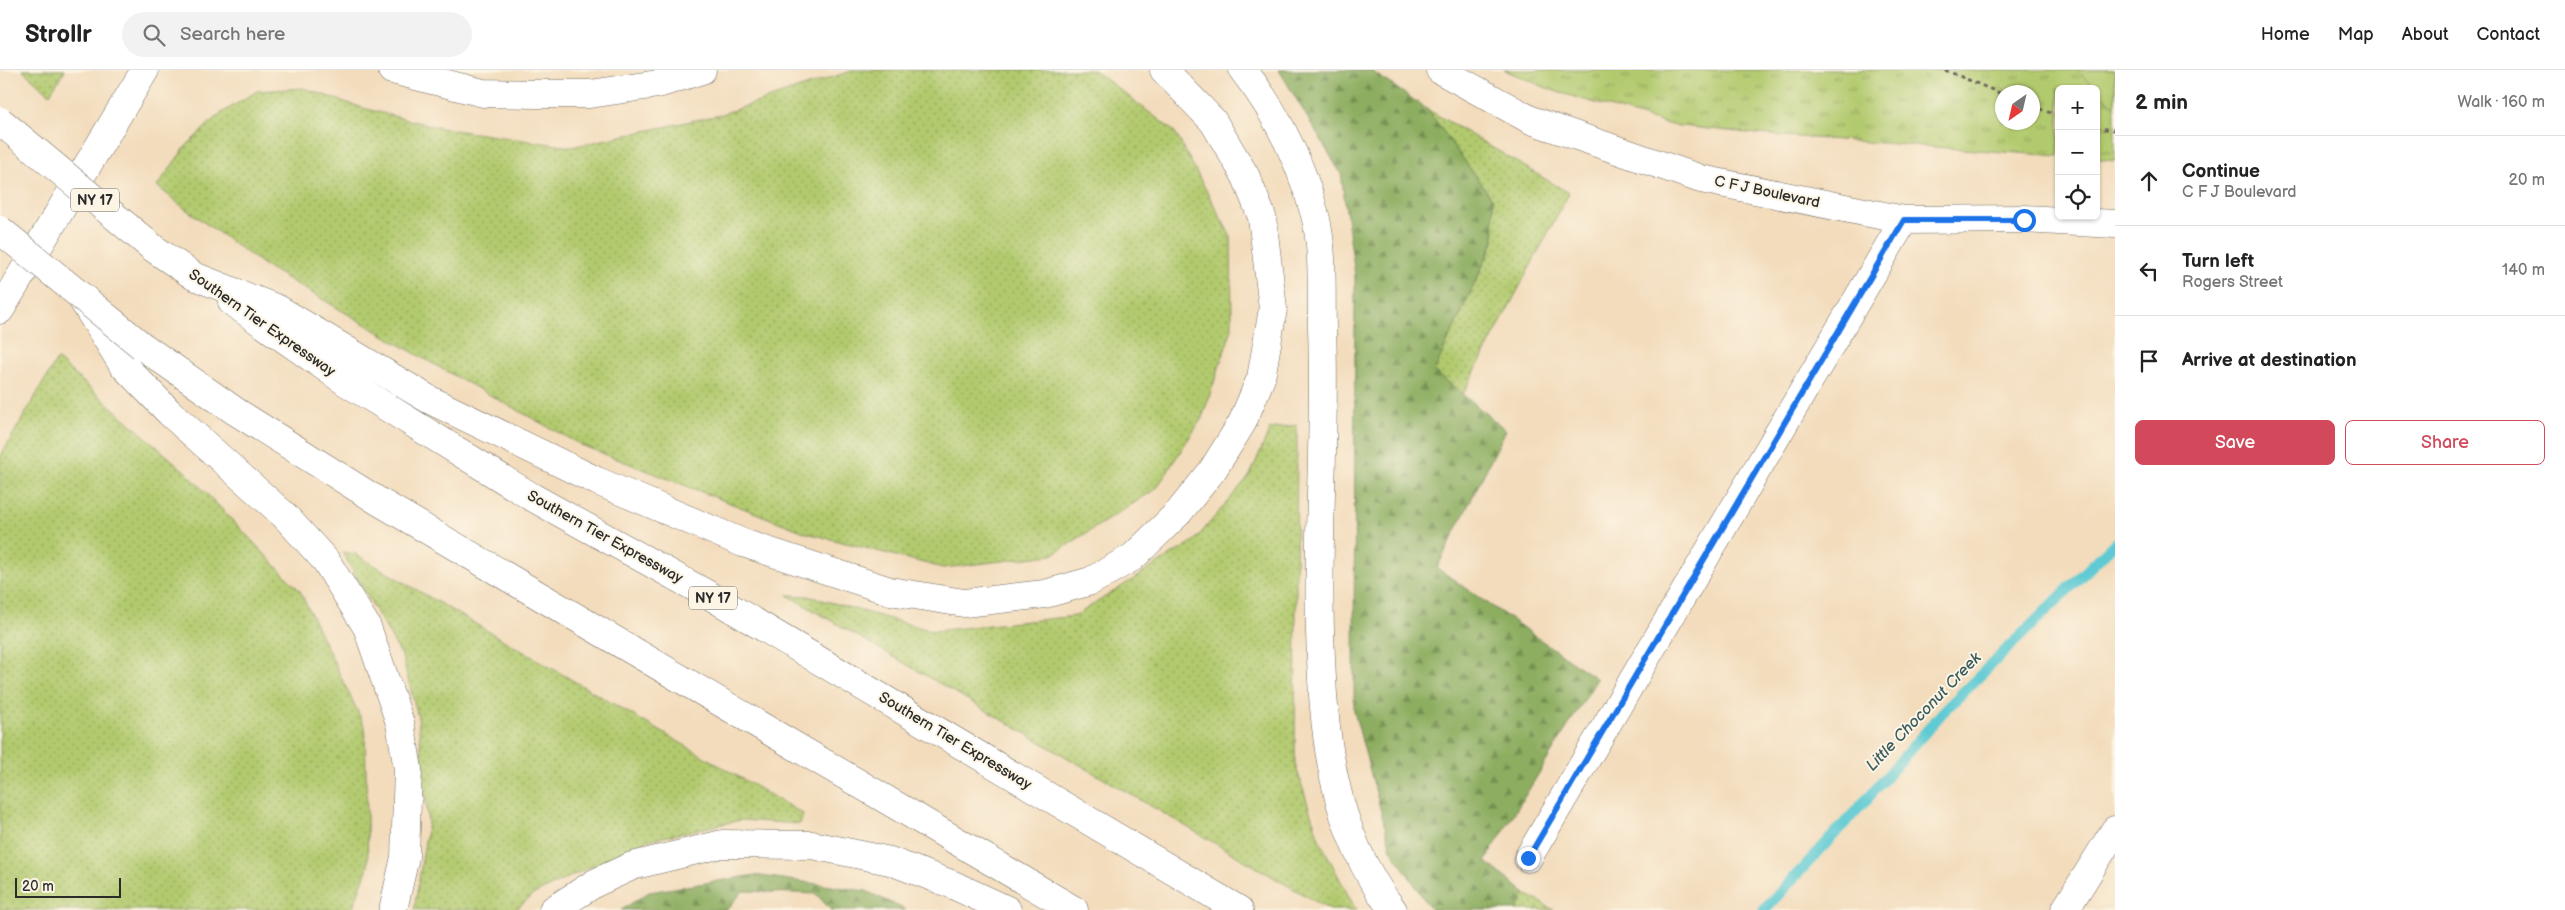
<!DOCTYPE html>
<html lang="en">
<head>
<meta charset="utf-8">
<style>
  :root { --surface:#fff; --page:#f2f2f2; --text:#222; --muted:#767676; --line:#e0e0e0; --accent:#d1495b }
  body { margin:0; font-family:"Balsamiq Sans",sans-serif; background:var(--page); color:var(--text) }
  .controls { position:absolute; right:15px; top:15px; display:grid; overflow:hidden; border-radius:8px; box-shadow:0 1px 4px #0004 }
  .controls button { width:45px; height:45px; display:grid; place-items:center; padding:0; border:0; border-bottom:1px solid var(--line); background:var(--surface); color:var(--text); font:25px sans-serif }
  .compass { position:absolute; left:1995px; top:15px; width:45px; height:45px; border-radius:50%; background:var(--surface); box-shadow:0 1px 4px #0004; rotate:214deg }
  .scale { position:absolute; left:15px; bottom:12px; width:106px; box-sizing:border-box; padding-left:5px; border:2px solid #2b2b2b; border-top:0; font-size:14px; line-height:18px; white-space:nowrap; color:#2b2b2b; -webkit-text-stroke:4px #fcf5e5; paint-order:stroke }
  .stop { position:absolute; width:15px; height:15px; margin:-11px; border:4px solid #1a73e8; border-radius:50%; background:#fff }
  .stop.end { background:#1a73e8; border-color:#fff; box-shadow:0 1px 5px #0008 }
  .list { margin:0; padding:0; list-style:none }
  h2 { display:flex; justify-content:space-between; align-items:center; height:65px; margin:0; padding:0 20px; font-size:21px }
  h2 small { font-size:16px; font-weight:400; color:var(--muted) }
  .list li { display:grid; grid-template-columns:32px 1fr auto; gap:15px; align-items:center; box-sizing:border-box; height:90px; padding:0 20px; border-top:1px solid var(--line) }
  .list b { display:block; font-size:19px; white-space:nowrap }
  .list p { margin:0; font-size:16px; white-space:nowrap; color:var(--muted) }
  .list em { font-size:16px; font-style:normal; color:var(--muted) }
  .actions { display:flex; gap:10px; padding:15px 20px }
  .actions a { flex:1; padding:11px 0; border:1px solid var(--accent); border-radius:8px; text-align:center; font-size:18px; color:var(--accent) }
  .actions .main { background:var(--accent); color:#fff }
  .icon { flex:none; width:28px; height:28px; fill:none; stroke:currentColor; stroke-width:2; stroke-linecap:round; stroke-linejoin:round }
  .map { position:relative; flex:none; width:2115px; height:840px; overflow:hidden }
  header { display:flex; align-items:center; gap:30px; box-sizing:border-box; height:70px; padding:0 25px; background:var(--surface); border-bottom:1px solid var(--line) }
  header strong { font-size:24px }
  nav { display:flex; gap:28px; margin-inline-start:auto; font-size:18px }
  .search { width:350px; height:45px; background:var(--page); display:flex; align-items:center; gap:12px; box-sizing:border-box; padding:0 18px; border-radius:28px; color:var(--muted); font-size:19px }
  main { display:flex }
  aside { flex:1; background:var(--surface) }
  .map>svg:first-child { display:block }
  .grass { fill:url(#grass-dots); stroke:#6e7a4c }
  .forest { fill:url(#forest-firs); stroke:#5c6c46 }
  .park { fill:url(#park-tufts); stroke:#6e7a4c; fill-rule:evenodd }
  .garden { fill:#b2ca6e; stroke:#6e7a4c }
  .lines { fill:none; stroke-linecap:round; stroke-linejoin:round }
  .stream { stroke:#5ecad3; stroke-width:11 }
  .minor-casing { stroke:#71695e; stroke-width:29 }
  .major-casing { stroke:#71695e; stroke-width:29 }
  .highway-casing { stroke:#71695e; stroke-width:29 }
  .path { stroke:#71695e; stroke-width:3; stroke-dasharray:4 4; stroke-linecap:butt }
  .minor { stroke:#fff; stroke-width:28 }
  .major { stroke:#fff; stroke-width:28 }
  .highway { stroke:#fff; stroke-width:28 }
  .highway-bridge-casing { stroke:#71695e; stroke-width:29; stroke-linecap:butt }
  .highway-bridge { stroke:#fff; stroke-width:28 }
  .route { stroke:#1a73e8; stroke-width:6 }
  .labels { text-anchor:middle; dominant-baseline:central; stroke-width:4; stroke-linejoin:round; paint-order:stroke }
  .shield { fill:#fcf5e5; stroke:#6a6863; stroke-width:1 }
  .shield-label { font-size:14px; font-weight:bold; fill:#2b2b2b }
  .street-label { font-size:15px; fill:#2b2b2b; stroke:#fcf5e5 }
  .water-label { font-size:16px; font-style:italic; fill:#3a5b5d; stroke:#fcf5e5 }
</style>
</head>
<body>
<header>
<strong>Strollr</strong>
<div class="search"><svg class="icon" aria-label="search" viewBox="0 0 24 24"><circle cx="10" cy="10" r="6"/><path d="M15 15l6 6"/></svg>Search here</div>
<nav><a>Home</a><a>Map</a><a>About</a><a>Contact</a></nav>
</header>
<main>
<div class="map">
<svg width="2115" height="840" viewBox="0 0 2115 840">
  <defs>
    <pattern id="grass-dots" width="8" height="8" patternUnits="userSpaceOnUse" patternTransform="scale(1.25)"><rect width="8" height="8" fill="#b2ca6e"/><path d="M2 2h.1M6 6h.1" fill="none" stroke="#91a45b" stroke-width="1.8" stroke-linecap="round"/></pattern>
    <pattern id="forest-firs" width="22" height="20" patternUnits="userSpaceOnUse" patternTransform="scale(1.25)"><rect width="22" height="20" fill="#8dae61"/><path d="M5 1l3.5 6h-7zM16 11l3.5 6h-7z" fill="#738e50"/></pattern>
    <pattern id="park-tufts" width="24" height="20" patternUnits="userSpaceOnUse" patternTransform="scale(1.25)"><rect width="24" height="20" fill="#b2ca6e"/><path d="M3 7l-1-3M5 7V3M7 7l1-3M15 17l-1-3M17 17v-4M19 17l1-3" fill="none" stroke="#91a45b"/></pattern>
  </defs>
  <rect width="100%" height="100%" fill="#fcf5e5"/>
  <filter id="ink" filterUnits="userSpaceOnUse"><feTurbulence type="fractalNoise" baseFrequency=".02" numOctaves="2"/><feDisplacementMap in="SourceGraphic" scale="10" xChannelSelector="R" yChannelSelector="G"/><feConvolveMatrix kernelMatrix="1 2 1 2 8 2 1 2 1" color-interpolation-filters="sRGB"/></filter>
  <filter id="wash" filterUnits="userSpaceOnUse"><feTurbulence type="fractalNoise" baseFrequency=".0096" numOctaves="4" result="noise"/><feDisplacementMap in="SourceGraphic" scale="20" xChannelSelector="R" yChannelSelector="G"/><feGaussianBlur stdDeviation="1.12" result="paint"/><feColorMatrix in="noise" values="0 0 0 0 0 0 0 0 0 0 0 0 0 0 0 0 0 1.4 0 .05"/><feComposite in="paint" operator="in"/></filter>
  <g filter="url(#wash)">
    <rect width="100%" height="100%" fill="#f3dcbc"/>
    <path class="grass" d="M22,0h43l-15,24z
      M854,0h240l81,62 56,105 1,92 -30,89 -46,71 -104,66 -109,13 -136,-35 -226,-88 -155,-85 -162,-95 -80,-57 -27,-22 29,-40 31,-30 40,-25 46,-3 60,20 77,20 131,19 148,-32z
      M1427,39l142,84 -106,201 -29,-23 60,-129 -1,-42z
      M57,289l132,116 111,116 65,136 3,140 -16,43h-352v-453z
      M1297,355l-2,339 24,75 37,71h-26l-543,-315 21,1 125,35 142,-15 120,-76 55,-65 20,-46z
      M342,482l13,2 448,260 -3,10 -59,-4 -96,21 -109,52 -21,17h-101l14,-87 -10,-106 -16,-61z
      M1526,824l28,16h-38z"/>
    <path class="forest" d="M1279,0h91l57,39 66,91 1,41 -60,130 72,59 -69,138 160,111 -112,182 41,33 -10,16h-85l-40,-61 -37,-138 1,-436 -14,-101z
      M755,805l111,16 40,19h-75l-15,-16 -73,-3 -16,19h-106l28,-18z"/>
    <path class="park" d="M1504,0h611v91l-19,-2v-70h-37v67l-302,-22 -86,-9 -117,-34zM2002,22h30v30h-30z"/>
    <path class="garden" d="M2076,0h39v37z"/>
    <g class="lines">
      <path class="stream" d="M1764,840l103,-111 76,-87 172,-169"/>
    </g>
  </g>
  <g filter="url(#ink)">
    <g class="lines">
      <defs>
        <path id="minor" d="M1440,0l91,50 170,59 203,41 120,-1 91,5
          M1528,788l376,-638
          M2065,840l50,-80"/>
        <path id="major" d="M0,240l145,-240"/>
        <path id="highway" d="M392,0l91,23 52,1h55l68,-10 44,-14
          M1243,0c33,42 58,93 72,145 9,36 6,76 7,113 4,101 -5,202 -2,303 3,99 10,198 73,279
          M194,206l84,33 152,91 167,81 146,62 147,48 74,12 81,-9 46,-13 42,-24 46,-45 33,-41 30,-48 19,-45 12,-69 -11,-92 -16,-40 -33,-56 -49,-51
          M82,229l41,66 47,48 115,103 41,45 41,66 33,96 8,46 -3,88 -12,53
          M232,232l114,80 186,115 182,101 525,312
          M142,276l93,65 143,90 696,409
          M553,840l42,-27 37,-17 90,-22 90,1 78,16 61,23 56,26"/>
      </defs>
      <use href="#minor" class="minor-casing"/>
      <use href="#major" class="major-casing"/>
      <use href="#highway" class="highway-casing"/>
      <path class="path" d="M1945,0l57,24
        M2032,36l27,10
        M2096,58l19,2"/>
      <use href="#minor" class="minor"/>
      <use href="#major" class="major"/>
      <use href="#highway" class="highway"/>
      <defs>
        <path id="highway-bridge" d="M0,51l153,127 41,28
          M0,160l142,116"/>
      </defs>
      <use href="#highway-bridge" class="highway-bridge-casing"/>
      <use href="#highway-bridge" class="highway-bridge"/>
    </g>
  </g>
  <g class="lines" filter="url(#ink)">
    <path class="route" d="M1528,788l376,-638h120"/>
  </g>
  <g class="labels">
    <g class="shield">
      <rect x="71" y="118.5" width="48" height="23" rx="4"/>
      <rect x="689" y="516.5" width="48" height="23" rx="4"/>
    </g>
    <g class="shield-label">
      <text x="95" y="130">NY 17</text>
      <text x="713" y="528">NY 17</text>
    </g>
    <g class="street-label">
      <text transform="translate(1767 122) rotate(12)">C F J Boulevard</text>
      <text transform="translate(262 253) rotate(35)">Southern Tier Expressway</text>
      <text transform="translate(605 467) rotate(29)">Southern Tier Expressway</text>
      <text transform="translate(955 671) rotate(31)">Southern Tier Expressway</text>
    </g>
    <g class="water-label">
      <text transform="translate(1924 642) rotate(-46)">Little Choconut Creek</text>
    </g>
  </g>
</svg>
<div class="controls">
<button>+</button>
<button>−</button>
<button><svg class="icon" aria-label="locate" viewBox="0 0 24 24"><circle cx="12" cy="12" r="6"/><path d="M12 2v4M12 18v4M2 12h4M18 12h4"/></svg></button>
</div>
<svg class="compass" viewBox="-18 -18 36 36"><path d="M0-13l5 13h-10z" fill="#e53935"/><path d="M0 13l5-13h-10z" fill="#767676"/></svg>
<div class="scale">20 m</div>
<div class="stop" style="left:2024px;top:150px"></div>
<div class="stop end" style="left:1528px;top:788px"></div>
</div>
<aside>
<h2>2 min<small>Walk · 160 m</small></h2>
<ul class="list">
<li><svg class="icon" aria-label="ahead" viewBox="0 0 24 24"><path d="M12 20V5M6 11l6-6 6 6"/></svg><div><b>Continue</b><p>C F J Boulevard</p></div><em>20 m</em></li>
<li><svg class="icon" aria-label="left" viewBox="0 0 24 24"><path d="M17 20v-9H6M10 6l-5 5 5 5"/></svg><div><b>Turn left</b><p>Rogers Street</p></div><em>140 m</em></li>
<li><svg class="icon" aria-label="arrive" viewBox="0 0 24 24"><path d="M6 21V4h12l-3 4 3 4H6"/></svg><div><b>Arrive at destination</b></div></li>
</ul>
<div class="actions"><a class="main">Save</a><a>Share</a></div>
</aside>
</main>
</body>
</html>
